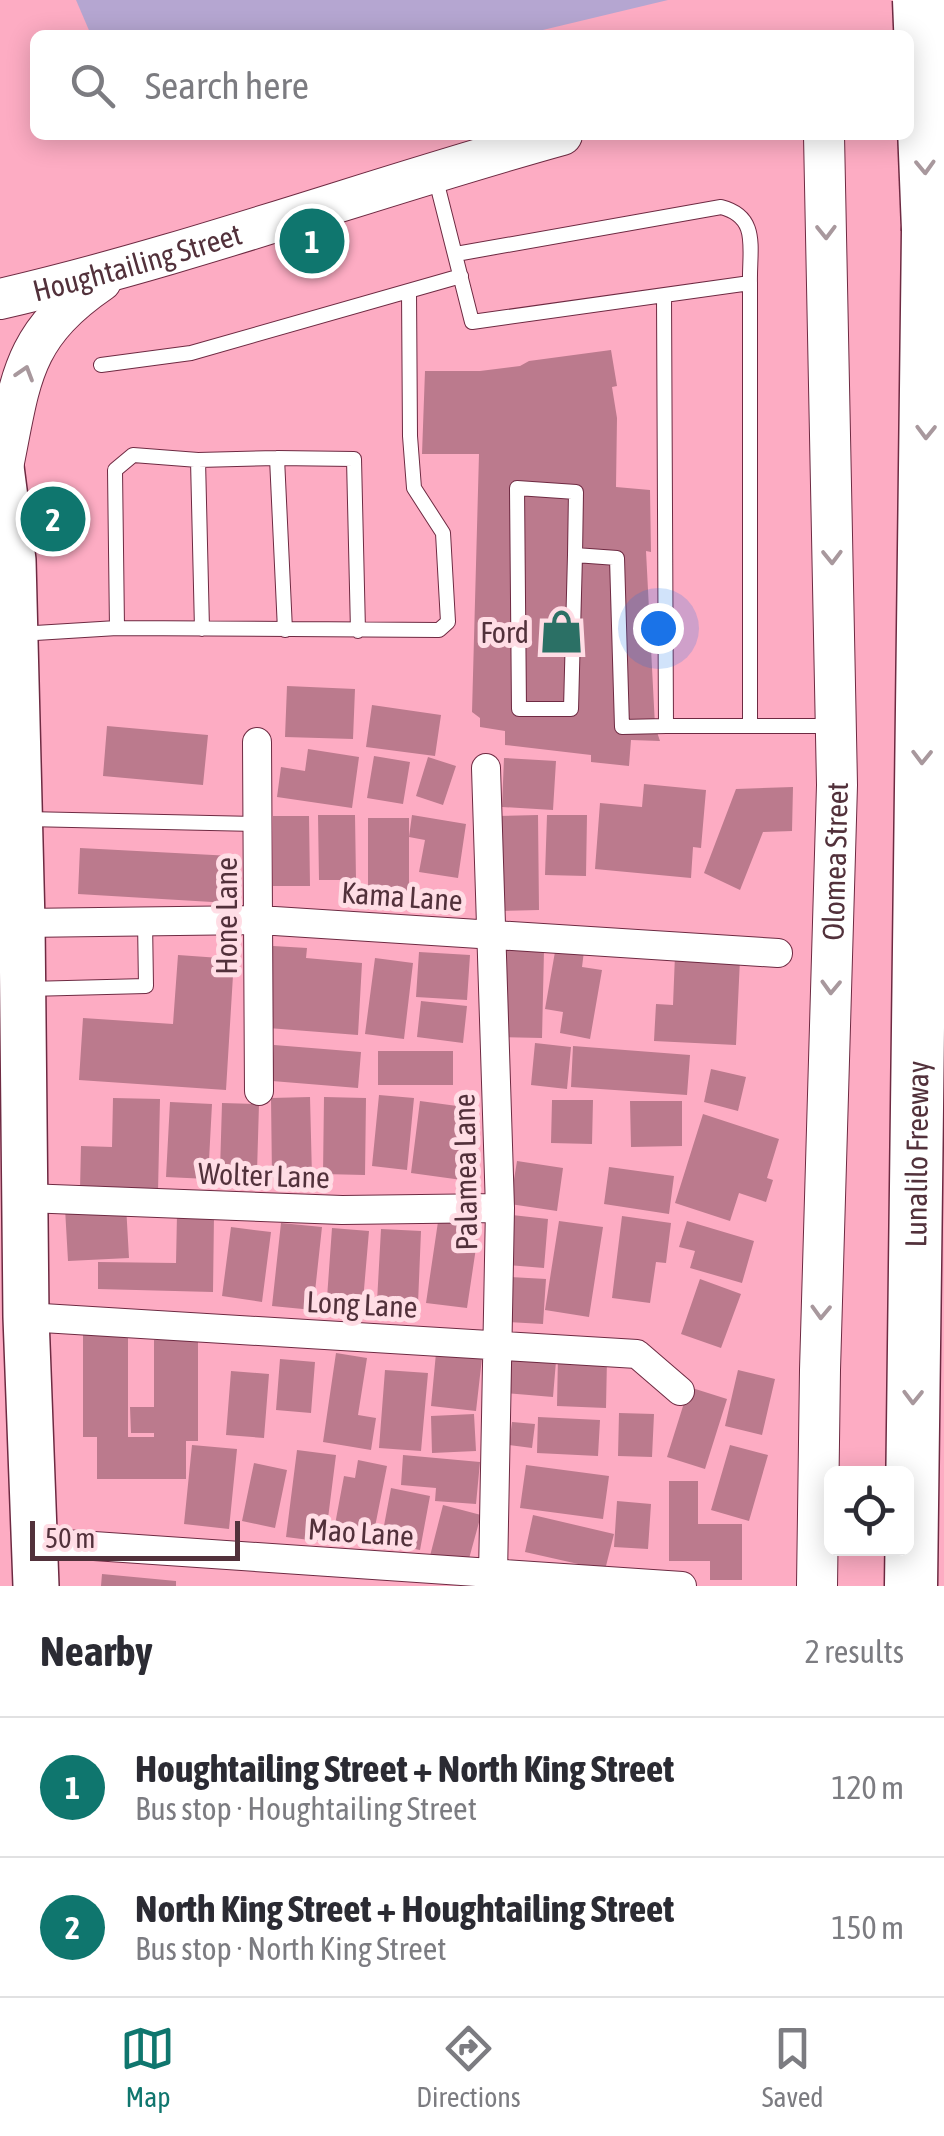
<!DOCTYPE html>
<html lang="en">
<head>
<meta charset="utf-8">
<style>
  :root { --surface:#fff; --page:#f2f2f3; --text:#2b2b33; --muted:#7c7c81; --line:#e1e1e2; --accent:#0f766e }
  body { margin:0; font-family:"Asap Condensed",sans-serif; background:var(--page); color:var(--text) }
  .controls { position:absolute; right:30px; bottom:30px; display:grid; overflow:hidden; border-radius:15px; box-shadow:0 5px 25px #0003 }
  .controls button { width:90px; height:90px; display:grid; place-items:center; padding:0; border:0; border-bottom:2px solid var(--line); background:var(--surface); color:var(--text); font:50px sans-serif }
  .scale { position:absolute; left:30px; bottom:25px; width:210px; box-sizing:border-box; padding-left:10px; border:5px solid #52313b; border-top:0; font-size:28px; line-height:35px; white-space:nowrap; color:#52313b; -webkit-text-stroke:8px #ffdde5; paint-order:stroke }
  .you { position:absolute; left:658px; top:628px; width:35px; height:35px; margin:-25px; border:8px solid #fff; border-radius:50%; background:#1a73e8; box-shadow:0 0 0 15px #1a73e833 }
  .badge { display:grid; place-items:center; width:65px; height:65px; border-radius:50%; background:var(--accent); color:#fff; font-size:32px; font-weight:700 }
  .pin { position:absolute; translate:-50% -50%; border:5px solid #fff; box-shadow:0 2px 10px #0006 }
  .list { margin:0; padding:0; list-style:none }
  h2 { display:flex; justify-content:space-between; align-items:center; height:130px; margin:0; padding:0 40px; font-size:42px }
  h2 small { font-size:32px; font-weight:400; color:var(--muted) }
  .list li { display:grid; grid-template-columns:65px 1fr auto; gap:30px; align-items:center; box-sizing:border-box; height:140px; padding:0 40px; border-top:2px solid var(--line) }
  .list b { display:block; font-size:38px; white-space:nowrap }
  .list p { margin:0; font-size:32px; white-space:nowrap; color:var(--muted) }
  .list em { font-size:32px; font-style:normal; color:var(--muted) }
  .icon { flex:none; width:55px; height:55px; fill:none; stroke:currentColor; stroke-width:2; stroke-linecap:round; stroke-linejoin:round }
  .map { position:relative; flex:none; width:944px; height:1586px; overflow:hidden }
  .search { position:absolute; background:var(--surface); box-shadow:0 5px 25px #0003; left:30px; right:30px; top:30px; height:110px; display:flex; align-items:center; gap:25px; box-sizing:border-box; padding:0 35px; border-radius:15px; color:var(--muted); font-size:38px }
  .sheet { height:410px; background:var(--surface) }
  nav { display:flex; justify-content:space-around; align-items:center; box-sizing:border-box; height:140px; border-top:2px solid var(--line); background:var(--surface); font-size:28px; color:var(--muted) }
  nav a { display:grid; justify-items:center; gap:5px }
  nav .on { color:var(--accent) }
  .map>svg:first-child { display:block }
  .green { fill:#b5a6d1 }
  .building { fill:#bb7a8d }
  .lines { fill:none; stroke-linecap:round; stroke-linejoin:round }
  .service-casing { stroke:#6e2a42; stroke-width:16 }
  .minor-casing { stroke:#6e2a42; stroke-width:30 }
  .secondary-casing { stroke:#6e2a42; stroke-width:42 }
  .primary-casing { stroke:#6e2a42; stroke-width:48 }
  .motorway-casing { stroke:#6e2a42; stroke-width:55 }
  .service { stroke:#fff; stroke-width:14 }
  .minor { stroke:#fff; stroke-width:28 }
  .secondary { stroke:#fff; stroke-width:40 }
  .primary { stroke:#fff; stroke-width:45 }
  .motorway { stroke:#fff; stroke-width:52 }
  .motorway-bridge-casing { stroke:#6e2a42; stroke-width:55; stroke-linecap:butt }
  .motorway-bridge { stroke:#fff; stroke-width:52 }
  .oneway { stroke:#a8989d }
  .labels { text-anchor:middle; dominant-baseline:central; stroke-width:10; stroke-linejoin:round; paint-order:stroke }
  .street-label { font-size:30px; fill:#52313b; stroke:#ffdde5 }
  .poi-label { font-size:30px; fill:#52313b; stroke:#ffdde5; text-anchor:end }
</style>
</head>
<body>
<div class="map">
<svg width="944" height="1586" viewBox="0 0 944 1586">
  <rect width="100%" height="100%" fill="#fdacc3"/>
  <path class="green" d="M76,0h592l-146,35h-431z"/>
  <path class="building" d="M611,350l6,36 -5,1 5,31 -1,69 34,3 1,62 -5,-1 9,175 5,15 -29,-1 -2,26 -38,-4v-7l-86,-10v-14l-25,-4v-9l-8,-6 7,-258h-57l3,-83h55l40,-5 9,-5z
    M287,686l68,3 -2,50 -68,-2z
    M372,705l69,10 -6,41 -69,-9z
    M107,726l101,9 -5,50 -100,-9z
    M308,749l51,8 -7,51 -75,-11 4,-30 24,4z
    M374,756l36,6 -7,42 -36,-6z
    M428,757l28,9 -13,39 -27,-9z
    M504,758l52,3 -3,49 -51,-3z
    M644,784l62,6 -5,58 -8,-1 -2,31 -96,-9 5,-66 42,4z
    M793,787l-1,44 -29,1 -23,58 -36,-17 32,-84z
    M318,815h37l1,65h-37z
    M412,815l54,9 -8,54 -39,-6 6,-32 -16,-3z
    M538,815l1,95 -42,1 -1,-95z
    M547,815h40l-1,61 -41,-1z
    M273,816h36l1,70h-37z
    M368,818h41v79l-41,-1z
    M80,848l152,8 -3,47 -151,-9z
    M273,946l34,2 -1,10 56,5 -4,72 -90,-7z
    M556,946l28,5 -2,16 20,3 -12,69 -30,-6 3,-21 -18,-3z
    M501,948l43,2 -2,88 -43,-1z
    M419,952l51,3 -3,45 -51,-3z
    M178,955l56,4 -8,131 -147,-10 4,-62 90,6z
    M675,955l65,4 -4,86 -82,-4 2,-37 17,1z
    M375,958l38,5 -9,76 -39,-5z
    M421,1001l46,5 -4,37 -46,-6z
    M535,1043l36,4 -4,42 -36,-4z
    M274,1045l87,7 -3,36 -86,-7z
    M573,1046l117,9 -3,40 -116,-8z
    M378,1051h75v34h-75z
    M711,1069l35,8 -8,34 -34,-9z
    M379,1095l35,3 -7,72 -35,-4z
    M310,1097l2,80 -40,1 -1,-80z
    M324,1097l42,1 -1,77 -42,-1z
    M113,1098l47,1 -2,93 -78,-2 1,-44 31,1z
    M552,1100h41l-1,44 -41,-1z
    M420,1101l52,7 -10,72 -51,-7z
    M630,1101h52v45l-51,1z
    M170,1102l42,2 -4,75 -42,-2z
    M222,1103l37,1 -2,68 -37,-1z
    M703,1114l76,25 -12,39 6,2 -7,22 -27,-9 -9,28 -55,-18z
    M517,1161l46,7 -6,43 -47,-7z
    M609,1167l65,9 -5,38 -65,-10z
    M126,1205l3,53 -61,3 -3,-53z
    M177,1214l37,1 -1,77 -115,-3v-27l78,1z
    M439,1215l41,6 -13,87 -41,-5z
    M512,1215l36,4 -4,49 -36,-3z
    M622,1216l49,7 -5,40 -10,-1 -6,41 -38,-5z
    M559,1221l44,6 -14,90 -44,-7z
    M687,1221l67,20 -12,42 -52,-15 5,-17 -16,-4z
    M281,1223l41,4 -9,83 -41,-4z
    M231,1227l40,5 -9,70 -40,-6z
    M332,1228l37,3 -6,70 -36,-3z
    M381,1229l40,2 -3,73 -41,-2z
    M510,1277l36,2 -3,45 -35,-2z
    M700,1279l41,15 -20,54 -40,-14z
    M83,1335h45v102h26v-4h-23l-1,-26h24v-67h44v101h-12v38h-89v-42h-14z
    M336,1353l31,5 -9,57 18,3 -5,32 -48,-8z
    M436,1353l46,5 -6,53 -45,-5z
    M558,1356l49,2 -1,50 -49,-2z
    M508,1357l48,4 -3,36 -48,-4z
    M280,1359l35,3 -4,51 -35,-3z
    M385,1370l43,3 -7,78 -42,-3z
    M738,1370l37,9 -13,56 -37,-9z
    M231,1371l38,3 -5,64 -38,-3z
    M689,1387l38,12 -22,70 -38,-12z
    M619,1413l35,1 -2,43 -34,-1z
    M474,1414l2,37 -44,2 -1,-37z
    M538,1417l62,3 -2,36 -61,-3z
    M512,1422l23,2 -3,24 -23,-3z
    M192,1445l45,4 -8,80 -45,-5z
    M730,1445l38,10 -19,66 -38,-11z
    M297,1450l39,5 -11,87 -39,-5z
    M403,1455l77,7 -4,42 -41,-3 1,-13 -35,-3z
    M358,1460l29,6 -14,71 -39,-7 10,-54 11,2z
    M254,1463l33,7 -12,58 -33,-7z
    M526,1465l83,11 -6,43 -83,-11z
    M669,1481h29v43h44v56h-32v-19h-41z
    M391,1488l39,8 -10,54 -39,-8z
    M617,1501l34,3 -3,45 -34,-2z
    M443,1505l38,10 -14,51 -37,-10z
    M533,1515l81,19 -9,36 -80,-18z
    M102,1574l74,7v5h-75z"/>
  <g class="lines">
    <defs>
      <path id="service" d="M435,176l37,146 278,-39v443h84
        M456,254l265,-47c39,10 28,42 29,76
        M664,295l2,431h84
        M101,365l90,-12 270,-77
        M575,555l-4,154h-52l-2,-221 59,4 -1,63 42,3 5,169 44,-1
        M117,628l-2,-158 18,-15 65,5
        M202,629l-4,-169 79,-2
        M285,630l-8,-172 77,1 4,172
        M19,634l98,-6 322,2 9,-8 -5,-89 -29,-45 -4,-52 -1,-145
        M26,819l232,5
        M28,989l118,-3 -1,-65"/>
      <path id="minor" d="M257,742l2,349
        M486,768l14,440 -7,367
        M22,923l237,-3 519,33
        M26,1198l316,12 158,-2
        M26,1317l611,37 43,37
        M35,1542l647,44"/>
      <g id="secondary">
        <path id="s1" d="M0,299c190,-44 374,-112 562,-164"/>
        <path d="M3,467c18,-89 18,-131 98,-186"/>
        <path id="s2" d="M817,1586l3,-216 17,-585 -13,-650"/>
      </g>
      <path id="primary" d="M0,459l13,101 9,363 4,394 10,269"/>
      <g id="motorway">
        <path id="s3" d="M911,1586l17,-1356"/>
      </g>
    </defs>
    <use href="#service" class="service-casing"/>
    <use href="#minor" class="minor-casing"/>
    <use href="#secondary" class="secondary-casing"/>
    <use href="#primary" class="primary-casing"/>
    <use href="#motorway" class="motorway-casing"/>
    <use href="#service" class="service"/>
    <use href="#minor" class="minor"/>
    <use href="#secondary" class="secondary"/>
    <use href="#primary" class="primary"/>
    <use href="#motorway" class="motorway"/>
    <defs>
      <path id="motorway-bridge" d="M919,0l9,230"/>
    </defs>
    <use href="#motorway-bridge" class="motorway-bridge-casing"/>
    <use href="#motorway-bridge" class="motorway-bridge"/>
  </g>
  <defs><path id="oneway-chevron" d="M-2-3.5L2.5 0L-2 3.5" fill="none" stroke-width="1.6" stroke-linecap="round" stroke-linejoin="round" transform="scale(2.5)"/></defs>
  <g class="oneway">
    <use href="#oneway-chevron" transform="translate(925 167) rotate(88)"/>
    <use href="#oneway-chevron" transform="translate(826 232) rotate(89)"/>
    <use href="#oneway-chevron" transform="translate(25 373) rotate(-73)"/>
    <use href="#oneway-chevron" transform="translate(926 432) rotate(91)"/>
    <use href="#oneway-chevron" transform="translate(832 557) rotate(89)"/>
    <use href="#oneway-chevron" transform="translate(922 757) rotate(91)"/>
    <use href="#oneway-chevron" transform="translate(831 987) rotate(92)"/>
    <use href="#oneway-chevron" transform="translate(821 1312) rotate(92)"/>
    <use href="#oneway-chevron" transform="translate(913 1397) rotate(91)"/>
  </g>
  <defs>
    <symbol id="shop-bare" viewBox="-9 -9 18 18"><path d="M-5-2.5h2.3a2.7 3.5 0 0 1 5.4 0H5L5.5 6h-11ZM-1.5-2.5h3a1.5 2.3 0 0 0-3 0Z" fill="#2b7065" stroke="#ffdde5" stroke-width="2.5" paint-order="stroke"/></symbol>
  </defs>
  <g fill-rule="evenodd">
    <use href="#shop-bare" x="530" y="600" width="63" height="63"/>
  </g>
  <g class="labels">
    <g class="street-label">
      <text stroke="none"><textPath href="#s1" startOffset="142">Houghtailing Street</textPath></text>
      <text stroke="none"><textPath href="#s2" startOffset="725">Olomea Street</textPath></text>
      <text transform="translate(402 896) rotate(4)">Kama Lane</text>
      <text transform="translate(226 916) rotate(-90)">Hone Lane</text>
      <text stroke="none"><textPath href="#s3" startOffset="432">Lunalilo Freeway</textPath></text>
      <text transform="translate(465 1172) rotate(-91)">Palamea Lane</text>
      <text transform="translate(264 1175) rotate(2)">Wolter Lane</text>
      <text transform="translate(362 1304) rotate(3)">Long Lane</text>
      <text transform="translate(361 1532) rotate(4)">Mao Lane</text>
    </g>
    <g class="poi-label">
      <text x="529" y="632">Ford</text>
    </g>
  </g>
</svg>
<div class="controls">
<button><svg class="icon" aria-label="locate" viewBox="0 0 24 24"><circle cx="12" cy="12" r="6"/><path d="M12 2v4M12 18v4M2 12h4M18 12h4"/></svg></button>
</div>
<div class="scale">50 m</div>
<div class="you"></div>
<div class="pin badge" style="left:312px;top:241px">1</div>
<div class="pin badge" style="left:53px;top:519px">2</div>
<div class="search"><svg class="icon" aria-label="search" viewBox="0 0 24 24"><circle cx="10" cy="10" r="6"/><path d="M15 15l6 6"/></svg>Search here</div>
</div>
<section class="sheet">
<h2>Nearby<small>2 results</small></h2>
<ul class="list">
<li><span class="badge">1</span><div><b>Houghtailing Street + North King Street</b><p>Bus stop · Houghtailing Street</p></div><em>120 m</em></li>
<li><span class="badge">2</span><div><b>North King Street + Houghtailing Street</b><p>Bus stop · North King Street</p></div><em>150 m</em></li>
</ul>
</section>
<nav>
<a class="on"><svg class="icon" aria-label="map" viewBox="0 0 24 24"><path d="M3 6l6-2 6 2 6-2v14l-6 2-6-2-6 2zM9 4v14M15 6v14"/></svg>Map</a>
<a><svg class="icon" aria-label="directions" viewBox="0 0 24 24"><path d="M12 3l9 9-9 9-9-9zM9 14v-3h6M13 9l2 2-2 2"/></svg>Directions</a>
<a><svg class="icon" aria-label="saved" viewBox="0 0 24 24"><path d="M7 4h10v16l-5-4-5 4z"/></svg>Saved</a>
</nav>
</body>
</html>
